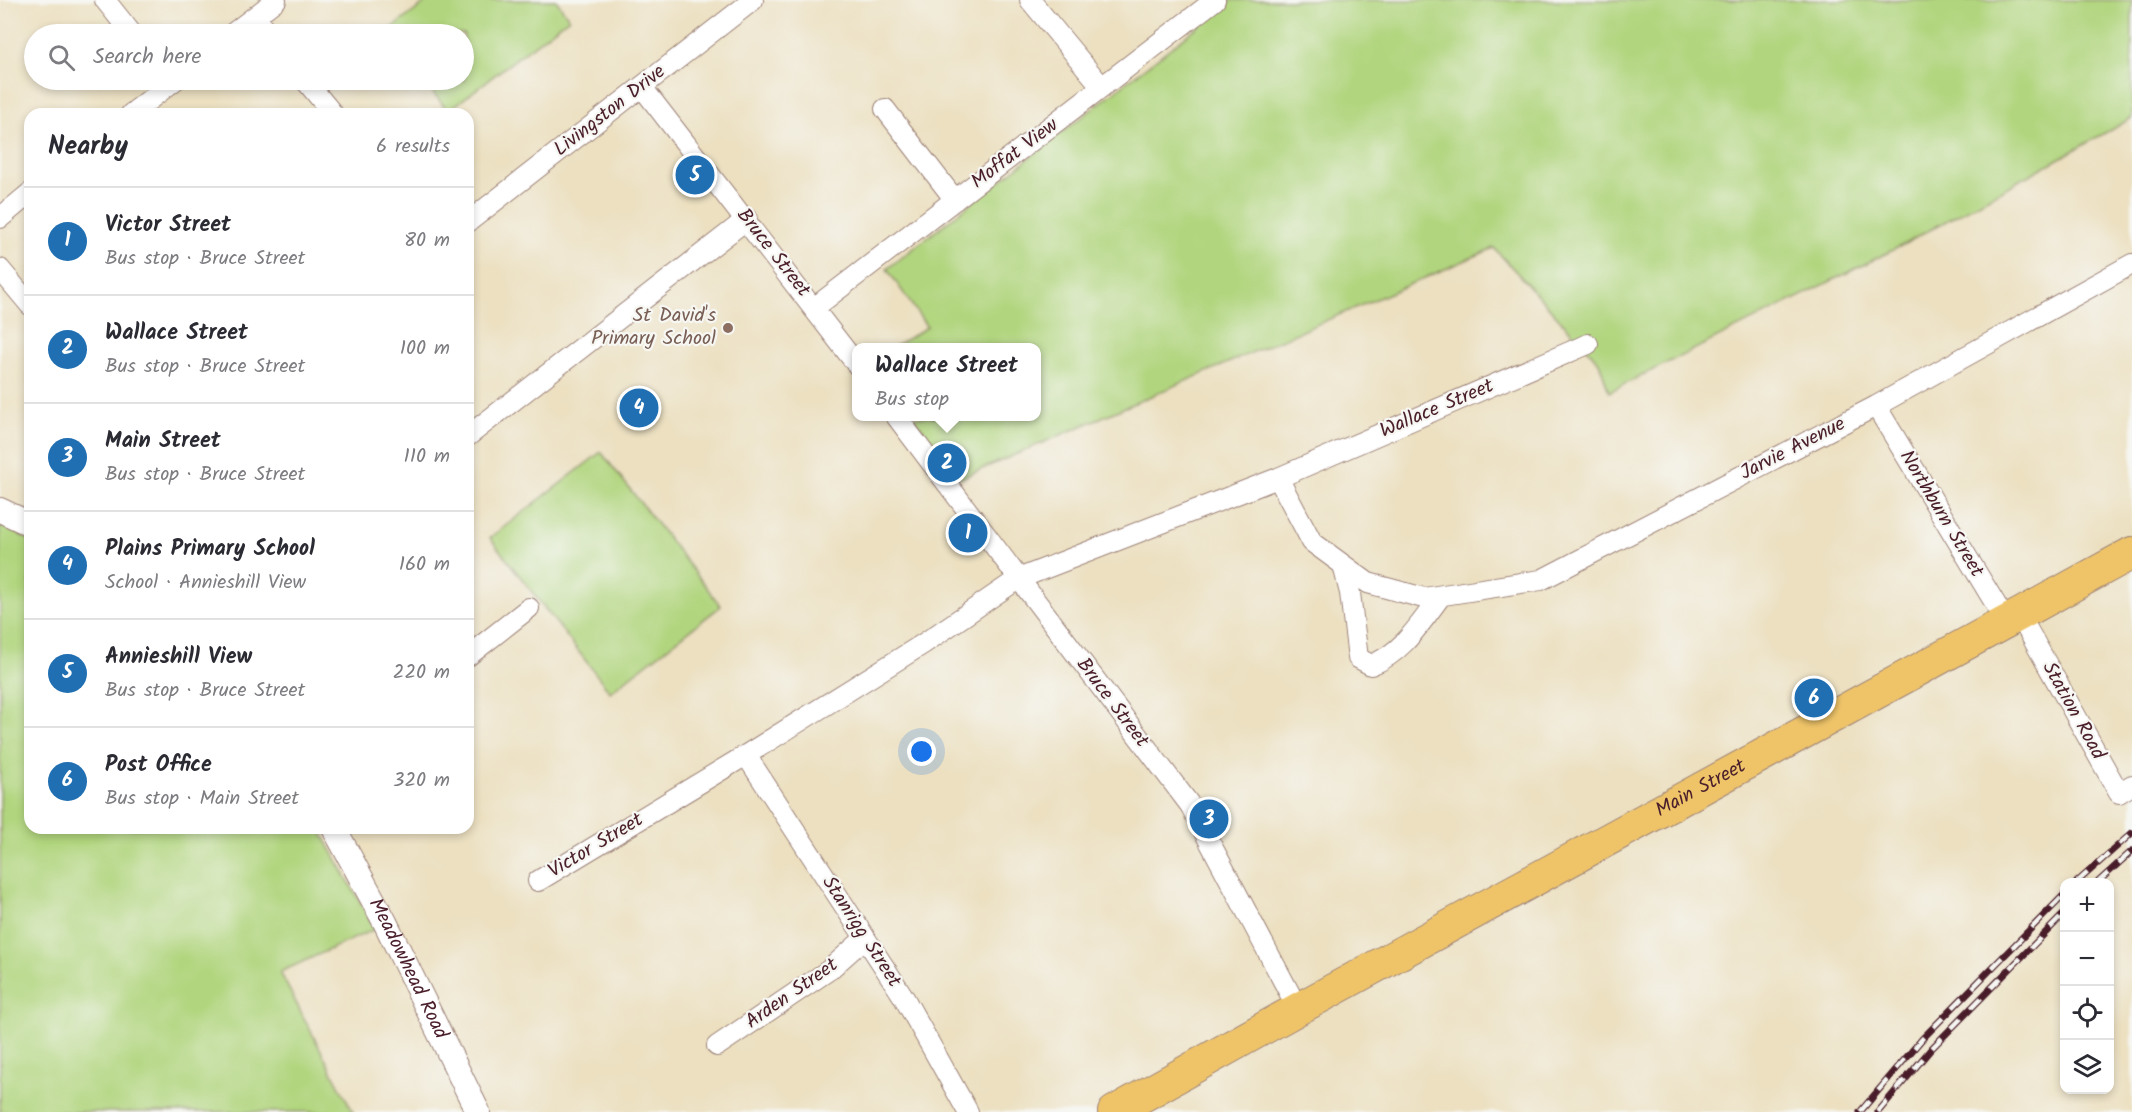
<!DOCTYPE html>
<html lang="en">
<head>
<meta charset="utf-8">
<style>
  :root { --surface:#fff; --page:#f7f7f7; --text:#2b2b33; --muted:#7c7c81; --line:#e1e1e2; --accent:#1f6fb2 }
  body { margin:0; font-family:Kalam,sans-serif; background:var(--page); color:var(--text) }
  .controls { position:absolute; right:18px; bottom:18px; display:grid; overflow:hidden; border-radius:12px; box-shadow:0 3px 9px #0003 }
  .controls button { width:54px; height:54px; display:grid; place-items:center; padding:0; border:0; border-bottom:2px solid var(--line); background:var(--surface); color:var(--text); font:30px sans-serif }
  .you { position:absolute; left:922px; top:752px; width:21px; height:21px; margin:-15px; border:4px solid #fff; border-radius:50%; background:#1a73e8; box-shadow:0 0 0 9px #1a73e833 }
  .badge { display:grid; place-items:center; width:39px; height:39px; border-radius:50%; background:var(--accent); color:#fff; font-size:20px; font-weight:700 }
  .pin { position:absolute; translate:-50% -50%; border:3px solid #fff; box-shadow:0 2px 6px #0006 }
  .popup { position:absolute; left:852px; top:343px; width:189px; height:78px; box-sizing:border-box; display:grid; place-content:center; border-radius:12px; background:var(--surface); filter:drop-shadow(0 2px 4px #0005); font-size:20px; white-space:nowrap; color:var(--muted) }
  .popup b { font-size:22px; color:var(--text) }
  .popup::after { content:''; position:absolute; left:50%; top:100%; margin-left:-12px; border:12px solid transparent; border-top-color:var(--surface) }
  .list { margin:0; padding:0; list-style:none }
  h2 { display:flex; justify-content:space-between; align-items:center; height:78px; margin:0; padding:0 24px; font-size:26px }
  h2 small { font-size:20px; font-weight:400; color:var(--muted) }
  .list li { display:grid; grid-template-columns:39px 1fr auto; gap:18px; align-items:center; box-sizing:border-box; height:108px; padding:0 24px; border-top:2px solid var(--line) }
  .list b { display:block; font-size:22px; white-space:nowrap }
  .list p { margin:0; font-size:20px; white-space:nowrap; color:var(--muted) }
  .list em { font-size:20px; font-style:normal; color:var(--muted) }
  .icon { flex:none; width:33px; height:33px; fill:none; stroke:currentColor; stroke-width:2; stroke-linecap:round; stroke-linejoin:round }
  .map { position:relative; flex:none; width:2132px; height:1112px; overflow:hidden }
  .search { position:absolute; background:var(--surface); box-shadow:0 3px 9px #0003; left:24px; top:24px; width:450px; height:66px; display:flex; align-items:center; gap:15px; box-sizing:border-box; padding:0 21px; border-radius:33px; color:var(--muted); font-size:22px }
  .panel { position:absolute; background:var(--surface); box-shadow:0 3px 9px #0003; left:24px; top:108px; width:450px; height:726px; border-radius:18px }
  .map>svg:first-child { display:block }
  .green { fill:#b1d57e; stroke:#7e7a54; stroke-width:1.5 }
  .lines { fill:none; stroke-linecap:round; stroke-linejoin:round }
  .minor-casing { stroke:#9b8076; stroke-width:22 }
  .tertiary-casing { stroke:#9b8076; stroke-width:26 }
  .primary-casing { stroke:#9b8076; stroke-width:34 }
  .minor { stroke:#fff; stroke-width:20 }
  .tertiary { stroke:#fff; stroke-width:24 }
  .primary { stroke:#efc469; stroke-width:32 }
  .rail-casing { stroke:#4a1f2b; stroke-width:7 }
  .rail { stroke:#f6f6f2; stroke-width:4.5; stroke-dasharray:14; stroke-linecap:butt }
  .education-dot { fill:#8d6e63; stroke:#f6f6f2; stroke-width:2 }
  .labels { text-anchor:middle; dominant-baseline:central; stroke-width:4.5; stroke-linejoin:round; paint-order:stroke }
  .street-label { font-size:20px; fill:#4a1f2b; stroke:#f6f6f2 }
  .education-label { font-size:20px; fill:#785e54; stroke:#f6f6f2; text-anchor:end }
</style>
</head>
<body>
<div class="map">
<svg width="2132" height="1112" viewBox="0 0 2132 1112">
  <rect width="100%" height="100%" fill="#f6f6f2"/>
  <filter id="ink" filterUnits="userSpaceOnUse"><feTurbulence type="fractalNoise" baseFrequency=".0167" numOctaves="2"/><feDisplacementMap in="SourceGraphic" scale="12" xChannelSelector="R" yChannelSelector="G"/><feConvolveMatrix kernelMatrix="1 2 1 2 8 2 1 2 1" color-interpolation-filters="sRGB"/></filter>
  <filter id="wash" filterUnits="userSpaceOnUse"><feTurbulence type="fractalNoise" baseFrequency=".008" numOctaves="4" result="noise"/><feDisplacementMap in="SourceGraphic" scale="24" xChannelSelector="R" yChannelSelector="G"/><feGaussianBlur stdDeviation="1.35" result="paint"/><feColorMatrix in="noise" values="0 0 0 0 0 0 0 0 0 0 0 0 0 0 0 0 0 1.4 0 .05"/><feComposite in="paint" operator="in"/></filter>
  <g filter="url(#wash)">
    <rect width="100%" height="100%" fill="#ece0c1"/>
    <path class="green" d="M429,0h127l13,18 -121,93 -25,-31h41v-46h-75l-2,-2z
      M1232,0h900v118l-233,129 -290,145 -10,-30 -105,-114 -533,230 -48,-61 124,-1v-68l-143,-1 33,-20 -40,-58z
      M601,452l120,154 -111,86 -120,-154z
      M0,525l30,15v288h289l56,101 -95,43 73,140h-353z"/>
  </g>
  <g filter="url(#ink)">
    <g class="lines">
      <defs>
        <path id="minor" d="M105,0l27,34
          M1030,0l72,87
          M255,17l14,17
          M232,34l44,-34
          M305,80l28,34
          M642,87l215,278
          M885,109l70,91
          M131,114l44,-34
          M0,218l30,-25
          M468,222l285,-222
          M0,269l30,36
          M814,308l401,-308
          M1876,406l131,217
          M896,416l294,389 108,204
          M468,436l279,-217
          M1278,478l34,64 56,41 56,15 117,-18 335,-174 256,-142
          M1343,565l7,28 8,65 13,7c32,-12 50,-43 70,-69
          M2020,616l99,177 13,-8
          M468,656l61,-48
          M746,755l157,241 65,116
          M538,881l208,-126 177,-111 95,-65 260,-101 310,-134
          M717,1046l112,-76 36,-32"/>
        <g id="tertiary">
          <path d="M0,510l30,14"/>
          <path id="s1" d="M334,828l51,94 93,190"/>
        </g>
        <g id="primary">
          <path id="s2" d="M1114,1112l184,-103 834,-456"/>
        </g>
      </defs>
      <use href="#minor" class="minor-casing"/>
      <use href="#tertiary" class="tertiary-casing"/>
      <use href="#primary" class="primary-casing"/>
      <use href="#minor" class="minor"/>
      <use href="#tertiary" class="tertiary"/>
      <use href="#primary" class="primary"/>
      <defs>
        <path id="rail" d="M2077,882l55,-49
          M2098,882l34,-31
          M1860,1112l62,-73 142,-144
          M1878,1112l53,-63 133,-135"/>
      </defs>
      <use href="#rail" class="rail-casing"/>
      <use href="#rail" class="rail"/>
    </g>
  </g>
  <circle class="education-dot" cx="728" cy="328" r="6"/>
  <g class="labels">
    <g class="street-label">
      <text transform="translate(610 111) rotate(-38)">Livingston Drive</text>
      <text transform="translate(1015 154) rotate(-37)">Moffat View</text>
      <text transform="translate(773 253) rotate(52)">Bruce Street</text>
      <text transform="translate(1437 409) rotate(-23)">Wallace Street</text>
      <text transform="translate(1793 449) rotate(-27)">Jarvie Avenue</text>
      <text transform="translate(1941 514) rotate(59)">Northburn Street</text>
      <text transform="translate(1112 703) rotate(53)">Bruce Street</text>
      <text transform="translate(2073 711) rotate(61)">Station Road</text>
      <text stroke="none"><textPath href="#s2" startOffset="670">Main Street</textPath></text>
      <text transform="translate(596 846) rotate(-31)">Victor Street</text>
      <text transform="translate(861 932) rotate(57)">Stanrigg Street</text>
      <text stroke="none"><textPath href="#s1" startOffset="159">Meadowhead Road</textPath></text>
      <text transform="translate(792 994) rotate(-35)">Arden Street</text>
    </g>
    <g class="education-label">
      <text x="716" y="316">St David's<tspan x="716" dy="23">Primary School</tspan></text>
    </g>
  </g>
</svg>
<div class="controls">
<button>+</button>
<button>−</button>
<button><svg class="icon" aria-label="locate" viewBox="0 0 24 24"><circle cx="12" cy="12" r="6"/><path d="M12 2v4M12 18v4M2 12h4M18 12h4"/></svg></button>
<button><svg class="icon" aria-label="layers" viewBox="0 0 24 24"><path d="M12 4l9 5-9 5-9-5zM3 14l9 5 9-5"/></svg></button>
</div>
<div class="you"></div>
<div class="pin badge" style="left:968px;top:533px">1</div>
<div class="pin badge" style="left:947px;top:463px">2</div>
<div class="popup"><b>Wallace Street</b>Bus stop</div>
<div class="pin badge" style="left:1209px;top:819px">3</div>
<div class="pin badge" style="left:639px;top:408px">4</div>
<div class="pin badge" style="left:695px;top:175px">5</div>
<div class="pin badge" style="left:1814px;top:698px">6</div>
<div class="search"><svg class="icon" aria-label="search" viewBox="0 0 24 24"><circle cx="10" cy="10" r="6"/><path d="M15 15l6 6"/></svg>Search here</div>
<section class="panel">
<h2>Nearby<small>6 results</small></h2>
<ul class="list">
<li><span class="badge">1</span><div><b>Victor Street</b><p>Bus stop · Bruce Street</p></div><em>80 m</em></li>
<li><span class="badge">2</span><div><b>Wallace Street</b><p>Bus stop · Bruce Street</p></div><em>100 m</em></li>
<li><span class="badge">3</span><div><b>Main Street</b><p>Bus stop · Bruce Street</p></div><em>110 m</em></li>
<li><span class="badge">4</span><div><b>Plains Primary School</b><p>School · Annieshill View</p></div><em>160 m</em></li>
<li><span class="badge">5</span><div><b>Annieshill View</b><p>Bus stop · Bruce Street</p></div><em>220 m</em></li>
<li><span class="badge">6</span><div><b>Post Office</b><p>Bus stop · Main Street</p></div><em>320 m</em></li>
</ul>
</section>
</div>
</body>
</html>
